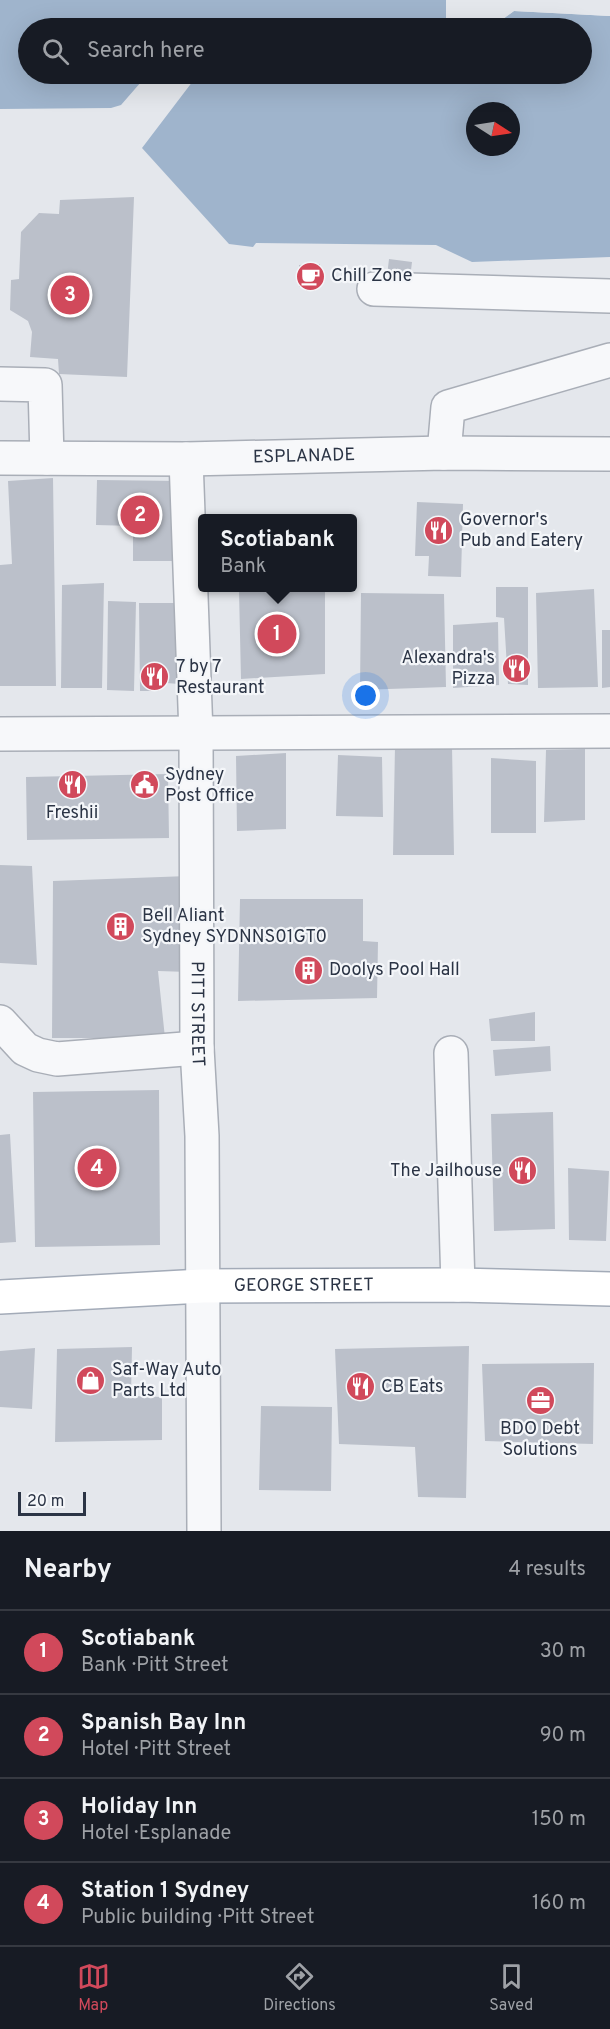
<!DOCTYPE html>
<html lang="en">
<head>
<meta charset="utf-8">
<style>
  :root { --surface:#171b24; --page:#242831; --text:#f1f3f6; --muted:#9ea1a6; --line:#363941; --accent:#d1495b }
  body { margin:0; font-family:Overpass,sans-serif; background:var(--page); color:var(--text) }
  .compass { position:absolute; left:466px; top:102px; width:54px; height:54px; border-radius:50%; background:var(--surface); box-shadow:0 6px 24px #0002; rotate:102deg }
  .scale { position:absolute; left:18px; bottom:15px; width:68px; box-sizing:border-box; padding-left:6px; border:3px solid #2b3445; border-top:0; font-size:16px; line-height:21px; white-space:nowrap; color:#2b3445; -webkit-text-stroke:4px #f4f6f9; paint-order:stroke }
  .you { position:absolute; left:366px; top:696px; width:21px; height:21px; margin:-15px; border:4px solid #fff; border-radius:50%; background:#1a73e8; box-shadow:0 0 0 9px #1a73e833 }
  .badge { display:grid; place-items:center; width:39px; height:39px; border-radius:50%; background:var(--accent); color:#fff; font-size:20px; font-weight:700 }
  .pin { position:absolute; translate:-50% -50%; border:3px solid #fff; box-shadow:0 2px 6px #0006 }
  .popup { position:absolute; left:198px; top:514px; width:159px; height:78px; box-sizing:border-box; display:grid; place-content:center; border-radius:6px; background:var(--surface); filter:drop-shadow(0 2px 4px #0005); font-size:20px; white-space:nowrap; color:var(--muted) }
  .popup b { font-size:22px; color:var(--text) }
  .popup::after { content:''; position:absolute; left:50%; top:100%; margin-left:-12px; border:12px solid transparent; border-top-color:var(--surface) }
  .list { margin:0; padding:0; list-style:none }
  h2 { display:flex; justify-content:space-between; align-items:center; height:78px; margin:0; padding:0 24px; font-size:26px }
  h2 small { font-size:20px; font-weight:400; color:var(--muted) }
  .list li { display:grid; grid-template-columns:39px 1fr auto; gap:18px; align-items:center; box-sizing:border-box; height:84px; padding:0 24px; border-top:2px solid var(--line) }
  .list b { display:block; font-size:22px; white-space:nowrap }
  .list p { margin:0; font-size:20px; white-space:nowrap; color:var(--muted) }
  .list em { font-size:20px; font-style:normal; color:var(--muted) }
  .icon { flex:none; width:33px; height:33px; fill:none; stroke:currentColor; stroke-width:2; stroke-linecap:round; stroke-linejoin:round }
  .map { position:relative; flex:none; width:610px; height:1531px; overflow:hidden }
  .search { position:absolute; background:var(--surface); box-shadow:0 6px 24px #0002; left:18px; right:18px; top:18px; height:66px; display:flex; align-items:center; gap:15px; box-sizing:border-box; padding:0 21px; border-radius:33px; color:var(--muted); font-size:22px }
  .sheet { height:414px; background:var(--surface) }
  nav { display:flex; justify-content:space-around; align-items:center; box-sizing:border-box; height:84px; border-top:2px solid var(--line); background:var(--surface); font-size:16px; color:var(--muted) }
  nav a { display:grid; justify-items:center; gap:3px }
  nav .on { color:var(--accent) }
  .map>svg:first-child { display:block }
  .water { fill:#9fb4cc; fill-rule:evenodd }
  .pier { fill:#e4e7ec }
  .building { fill:#bbc0ca }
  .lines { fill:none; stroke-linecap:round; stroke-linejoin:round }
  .minor-casing { stroke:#a9aeb7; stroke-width:36 }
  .major-casing { stroke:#a3abb8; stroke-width:36 }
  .minor { stroke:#f7f8fa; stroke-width:33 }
  .major { stroke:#fff; stroke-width:33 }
  .labels { text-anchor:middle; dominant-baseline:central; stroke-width:4.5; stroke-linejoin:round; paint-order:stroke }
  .poi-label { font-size:18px; fill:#2b3445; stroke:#f4f6f9; text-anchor:start }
  .street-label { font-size:18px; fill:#2b3445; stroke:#f4f6f9 }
</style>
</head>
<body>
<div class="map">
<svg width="610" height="1531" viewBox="0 0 610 1531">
  <rect width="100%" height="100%" fill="#e4e7ec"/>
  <path class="water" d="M0,0h446v23l4,5h-422v46h120l-27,31 -10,3 -111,1z
    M514,11l96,5v241l-138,5 -36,-17 -180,-2 -3,4 -24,-3 -87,-96 54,-71 123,-3h263v-46h-91zM475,111h36v36h-36z"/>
  <path class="pier" d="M514,8l96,5v3l-96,-5 -26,17z"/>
  <path class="building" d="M134,197l-7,180 -68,-3 -1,-15 -28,-2 2,-25 -4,-11 -18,-11 1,-30 8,-1 2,-47 18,-19 20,1 1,-14z
    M389,259l23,3 -3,24 -23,-2z
    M320,264v22l-21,1v-22z
    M53,478l3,208h-56v-121l12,-1 -4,-83z
    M97,480l84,1 -2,80h-46v-35l-37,-1z
    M417,502l46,2 -2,73 -33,-1 1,-20h-14z
    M104,583l-2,105h-41l1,-103z
    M496,587h32v98l-20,-1 -4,-66 -8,-1z
    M594,589l4,98 -60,1 -2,-95z
    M325,590v84l-84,5 -2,-88z
    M361,593l83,1 2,93 -86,3z
    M108,601l28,1 -2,89 -27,-1z
    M139,603h40v81l-25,-2v9h-14z
    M498,622l1,63 -46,3v-63z
    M602,630h8v57l-8,1z
    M395,746h57l2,109h-61z
    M585,749v71l-41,2 2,-72z
    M286,753v76l-49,2 -1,-75z
    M338,755l44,2 1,60 -47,-1z
    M491,758l45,3v72h-45z
    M168,774l1,64 -142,2 -1,-63z
    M0,865l32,1 5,99 -37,-2z
    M188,876l1,96 -31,-1 7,67h-113l1,-157z
    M240,899h123v42l15,1 -1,56 -139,3z
    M535,1012v29h-44l-2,-22z
    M550,1046l1,25 -56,5 -2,-26z
    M159,1090l1,155 -125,2 -2,-155z
    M553,1112l2,117 -61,2 -3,-117z
    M10,1134l6,108 -16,1v-108z
    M568,1168l41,3 -3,70 -37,-1z
    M469,1346l-3,152 -48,-1 -3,-50 -76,-3 -4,-95z
    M132,1347l-1,49 31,1v43l-107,2 2,-93z
    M35,1348l-3,61 -32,-2v-56z
    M594,1363l-1,81 -108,-3 -3,-77z
    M261,1406l71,1 -1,84 -72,-1z"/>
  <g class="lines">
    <defs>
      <g id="minor">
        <path d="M374,289l236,7"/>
        <path d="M0,384l45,1 2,73"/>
        <path d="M444,453l4,-46 162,-47"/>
        <path id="s1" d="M0,458l186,1 258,-6 166,1"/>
        <path id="s2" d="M186,459l10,275 1,314 5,88 2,395"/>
        <path d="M0,734l610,-3"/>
        <path d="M0,1022l25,27 13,6 19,4 140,-11"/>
        <path d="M451,1053l7,232"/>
      </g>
      <g id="major">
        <path id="s3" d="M0,1297l202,-11 256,-1 152,4"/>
      </g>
    </defs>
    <use href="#minor" class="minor-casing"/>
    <use href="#major" class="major-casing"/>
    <use href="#minor" class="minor"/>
    <use href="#major" class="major"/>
  </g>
  <defs>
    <symbol id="cafe-disc" viewBox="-11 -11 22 22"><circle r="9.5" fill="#d1495b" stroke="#f4f6f9"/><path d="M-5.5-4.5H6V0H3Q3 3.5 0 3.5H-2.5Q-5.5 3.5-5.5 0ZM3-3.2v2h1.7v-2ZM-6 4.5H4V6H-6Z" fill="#fff"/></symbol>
    <symbol id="restaurant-disc" viewBox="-11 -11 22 22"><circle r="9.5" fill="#d1495b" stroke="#f4f6f9"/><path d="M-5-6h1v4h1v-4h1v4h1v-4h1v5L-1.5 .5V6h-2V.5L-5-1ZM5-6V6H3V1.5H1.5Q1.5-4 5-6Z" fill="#fff"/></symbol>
    <symbol id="civic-disc" viewBox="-11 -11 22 22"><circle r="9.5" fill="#d1495b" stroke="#f4f6f9"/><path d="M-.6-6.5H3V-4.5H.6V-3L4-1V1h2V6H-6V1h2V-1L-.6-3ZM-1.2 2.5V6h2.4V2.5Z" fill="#fff"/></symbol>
    <symbol id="building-disc" viewBox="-11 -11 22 22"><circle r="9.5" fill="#d1495b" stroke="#f4f6f9"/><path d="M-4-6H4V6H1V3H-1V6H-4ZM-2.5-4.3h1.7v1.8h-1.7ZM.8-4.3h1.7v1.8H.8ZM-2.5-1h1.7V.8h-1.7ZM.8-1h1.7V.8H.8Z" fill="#fff"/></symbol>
    <symbol id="shop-disc" viewBox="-11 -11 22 22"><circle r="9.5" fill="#d1495b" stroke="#f4f6f9"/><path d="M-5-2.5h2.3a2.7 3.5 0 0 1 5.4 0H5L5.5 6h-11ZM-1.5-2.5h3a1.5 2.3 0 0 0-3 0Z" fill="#fff"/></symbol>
    <symbol id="office-disc" viewBox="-11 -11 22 22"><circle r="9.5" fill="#d1495b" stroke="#f4f6f9"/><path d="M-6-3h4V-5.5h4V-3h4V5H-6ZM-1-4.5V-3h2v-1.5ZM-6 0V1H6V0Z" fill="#fff"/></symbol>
  </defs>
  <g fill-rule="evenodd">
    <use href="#cafe-disc" x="294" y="260" width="33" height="33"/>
    <use href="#restaurant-disc" x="422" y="514" width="33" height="33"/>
    <use href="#restaurant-disc" x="500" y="652" width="33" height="33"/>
    <use href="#restaurant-disc" x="138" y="660" width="33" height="33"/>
    <use href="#restaurant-disc" x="56" y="768" width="33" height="33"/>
    <use href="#civic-disc" x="128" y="768" width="33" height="33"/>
    <use href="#building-disc" x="104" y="910" width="33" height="33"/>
    <use href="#building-disc" x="292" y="954" width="33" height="33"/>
    <use href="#restaurant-disc" x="506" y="1154" width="33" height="33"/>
    <use href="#shop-disc" x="74" y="1364" width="33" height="33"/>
    <use href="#restaurant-disc" x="344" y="1370" width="33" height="33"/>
    <use href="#office-disc" x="524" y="1384" width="33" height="33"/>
  </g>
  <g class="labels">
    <g class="poi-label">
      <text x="331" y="276">Chill Zone</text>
      <text x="460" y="520">Governor's<tspan x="460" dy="21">Pub and Eatery</tspan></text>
      <text x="495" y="658" text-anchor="end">Alexandra's<tspan x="495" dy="21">Pizza</tspan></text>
      <text x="176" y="667">7 by 7<tspan x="176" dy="21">Restaurant</tspan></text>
      <text x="165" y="775">Sydney<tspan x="165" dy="21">Post Office</tspan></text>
      <text x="72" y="813" text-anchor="middle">Freshii</text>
      <text x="142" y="916">Bell Aliant<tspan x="142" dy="21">Sydney SYDNNS01GT0</tspan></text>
      <text x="329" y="970">Doolys Pool Hall</text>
      <text x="502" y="1171" text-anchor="end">The Jailhouse</text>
      <text x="112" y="1370">Saf-Way Auto<tspan x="112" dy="21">Parts Ltd</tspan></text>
      <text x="381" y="1387">CB Eats</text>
      <text x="540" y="1429" text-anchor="middle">BDO Debt<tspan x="540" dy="21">Solutions</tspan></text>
    </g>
    <g class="street-label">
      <text stroke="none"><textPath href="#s1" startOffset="304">ESPLANADE</textPath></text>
      <text stroke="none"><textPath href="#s2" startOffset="555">PITT STREET</textPath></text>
      <text stroke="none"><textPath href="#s3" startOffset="304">GEORGE STREET</textPath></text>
    </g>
  </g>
</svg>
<svg class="compass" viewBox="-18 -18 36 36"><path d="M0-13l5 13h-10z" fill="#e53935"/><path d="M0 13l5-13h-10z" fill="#9ea1a6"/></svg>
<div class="scale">20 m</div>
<div class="you"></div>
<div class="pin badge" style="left:277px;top:634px">1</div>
<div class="popup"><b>Scotiabank</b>Bank</div>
<div class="pin badge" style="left:140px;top:515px">2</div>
<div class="pin badge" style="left:70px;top:295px">3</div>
<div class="pin badge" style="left:97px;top:1168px">4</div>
<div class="search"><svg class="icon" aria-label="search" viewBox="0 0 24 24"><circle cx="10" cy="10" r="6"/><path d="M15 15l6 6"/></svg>Search here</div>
</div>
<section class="sheet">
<h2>Nearby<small>4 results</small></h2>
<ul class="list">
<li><span class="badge">1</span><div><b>Scotiabank</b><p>Bank · Pitt Street</p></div><em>30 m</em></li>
<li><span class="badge">2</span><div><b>Spanish Bay Inn</b><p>Hotel · Pitt Street</p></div><em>90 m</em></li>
<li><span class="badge">3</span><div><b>Holiday Inn</b><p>Hotel · Esplanade</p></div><em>150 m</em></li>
<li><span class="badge">4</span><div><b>Station 1 Sydney</b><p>Public building · Pitt Street</p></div><em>160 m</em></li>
</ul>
</section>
<nav>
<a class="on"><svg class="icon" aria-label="map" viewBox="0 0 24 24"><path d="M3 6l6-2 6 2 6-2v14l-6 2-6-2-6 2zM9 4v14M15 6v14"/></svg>Map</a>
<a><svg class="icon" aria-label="directions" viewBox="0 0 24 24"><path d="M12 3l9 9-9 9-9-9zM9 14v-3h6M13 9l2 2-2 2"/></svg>Directions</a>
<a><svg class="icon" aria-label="saved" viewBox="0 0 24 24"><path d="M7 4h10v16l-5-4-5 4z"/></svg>Saved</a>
</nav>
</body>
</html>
